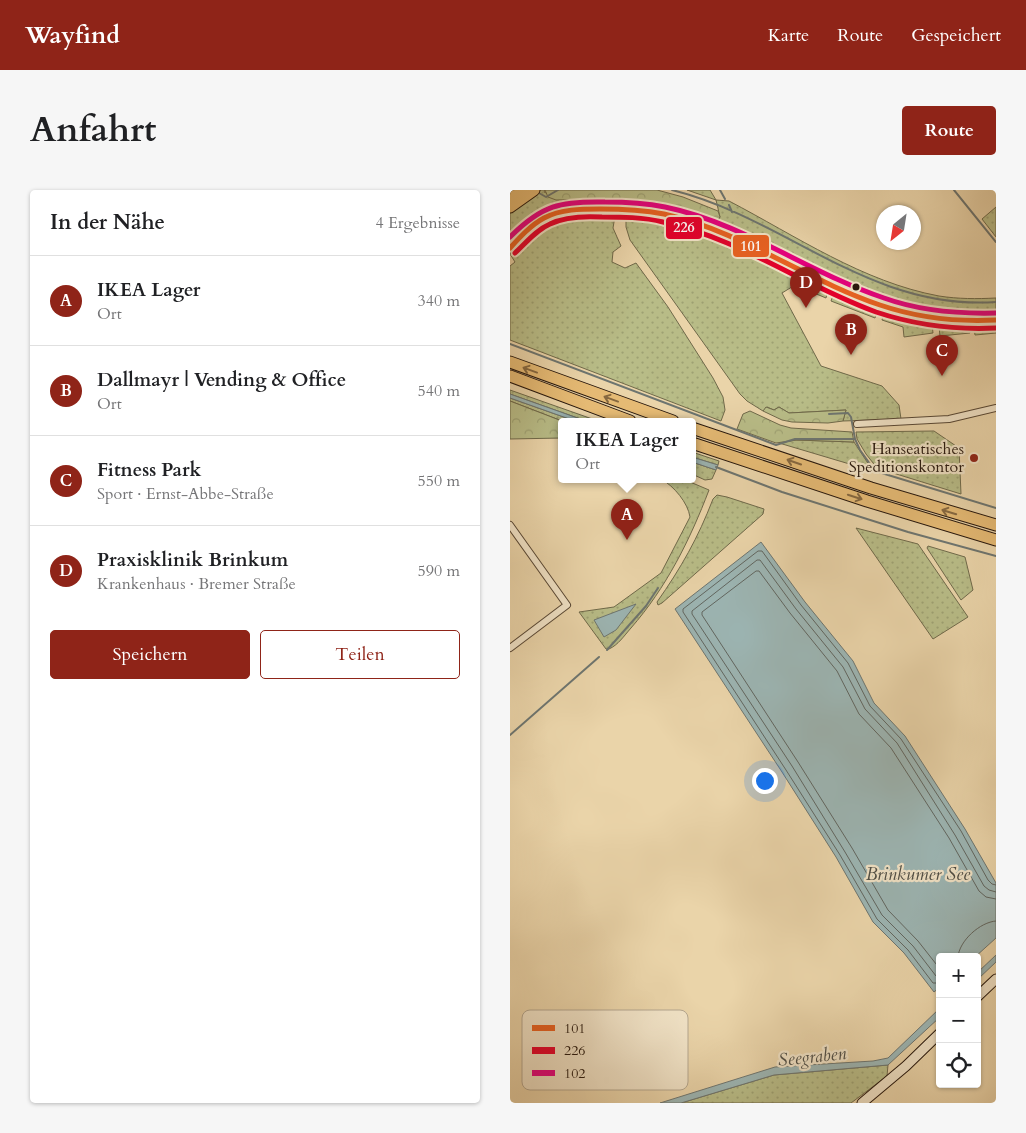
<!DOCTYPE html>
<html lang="de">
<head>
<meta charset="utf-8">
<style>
  :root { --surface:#fff; --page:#f6f6f6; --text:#202124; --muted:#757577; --line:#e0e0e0; --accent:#8f2418 }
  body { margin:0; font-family:Cardo,serif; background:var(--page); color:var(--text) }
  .controls { position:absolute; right:15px; bottom:15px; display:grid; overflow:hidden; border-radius:5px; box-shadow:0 1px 4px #0004 }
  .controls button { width:45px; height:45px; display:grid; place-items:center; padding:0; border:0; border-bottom:1px solid var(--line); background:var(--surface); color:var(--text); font:25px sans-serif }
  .compass { position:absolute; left:366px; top:15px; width:45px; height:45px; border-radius:50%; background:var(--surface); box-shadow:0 1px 4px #0004; rotate:210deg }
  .you { position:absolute; left:254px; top:590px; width:18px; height:18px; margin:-12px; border:4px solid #fff; border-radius:50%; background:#1a73e8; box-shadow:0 0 0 8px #1a73e833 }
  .badge { display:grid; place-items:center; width:32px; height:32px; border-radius:50%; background:var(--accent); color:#fff; font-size:16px; font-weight:700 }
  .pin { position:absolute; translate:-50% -41px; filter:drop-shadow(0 1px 2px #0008) }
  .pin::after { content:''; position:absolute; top:26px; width:18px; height:15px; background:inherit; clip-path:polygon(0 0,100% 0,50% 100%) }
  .popup { position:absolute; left:48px; top:228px; width:138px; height:65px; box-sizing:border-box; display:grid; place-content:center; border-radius:5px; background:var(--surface); filter:drop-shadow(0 1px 4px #0005); font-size:16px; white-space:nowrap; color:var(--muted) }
  .popup b { font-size:19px; color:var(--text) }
  .popup::after { content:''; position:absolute; left:50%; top:100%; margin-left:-10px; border:10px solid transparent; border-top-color:var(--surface) }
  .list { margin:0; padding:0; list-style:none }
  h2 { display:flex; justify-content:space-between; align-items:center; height:65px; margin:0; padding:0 20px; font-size:21px }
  h2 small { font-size:16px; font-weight:400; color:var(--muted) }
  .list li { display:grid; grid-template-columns:32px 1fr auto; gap:15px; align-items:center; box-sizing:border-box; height:90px; padding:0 20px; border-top:1px solid var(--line) }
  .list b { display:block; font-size:19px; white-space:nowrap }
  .list p { margin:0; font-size:16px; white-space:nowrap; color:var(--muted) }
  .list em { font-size:16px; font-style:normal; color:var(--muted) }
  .actions { display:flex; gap:10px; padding:15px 20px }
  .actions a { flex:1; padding:11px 0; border:1px solid var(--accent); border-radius:5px; text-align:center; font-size:18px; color:var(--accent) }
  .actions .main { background:var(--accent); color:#fff }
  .icon { flex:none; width:28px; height:28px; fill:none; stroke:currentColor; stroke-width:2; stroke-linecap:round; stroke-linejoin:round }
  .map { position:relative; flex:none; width:486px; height:913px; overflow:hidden; border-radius:5px }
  header { display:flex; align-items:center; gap:30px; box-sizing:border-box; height:70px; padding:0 25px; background:var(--accent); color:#fff }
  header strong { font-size:24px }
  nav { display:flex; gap:28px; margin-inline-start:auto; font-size:18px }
  .intro { display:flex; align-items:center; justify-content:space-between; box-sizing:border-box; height:120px; padding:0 30px }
  h1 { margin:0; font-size:35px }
  .button { padding:12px 22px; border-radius:5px; background:var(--accent); color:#fff; font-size:18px; font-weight:700 }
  main { display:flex; gap:30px; padding:0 30px }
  aside { flex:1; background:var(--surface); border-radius:5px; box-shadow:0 1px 4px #0004 }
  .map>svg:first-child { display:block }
  .grass { fill:url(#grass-dots); stroke:#6f694a }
  .forest { fill:url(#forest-crowns); stroke:#6f694a }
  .water { fill:#9cb5b3; stroke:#6d7570 }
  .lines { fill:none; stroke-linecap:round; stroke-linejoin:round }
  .shore { stroke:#616660; stroke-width:1 }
  .stream { stroke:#6d7570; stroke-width:2 }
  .street-casing { stroke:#574633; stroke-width:8 }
  .secondary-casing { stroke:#26160c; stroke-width:11 }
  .highway-casing { stroke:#26160c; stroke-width:13 }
  .street { stroke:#f1e3c7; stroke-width:6 }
  .secondary { stroke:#f1e3c7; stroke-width:9 }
  .highway { stroke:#e5ba74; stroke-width:11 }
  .bus-1-casing { stroke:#f1e3c7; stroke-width:9 }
  .bus-2-casing { stroke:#f1e3c7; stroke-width:9 }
  .bus-3-casing { stroke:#f1e3c7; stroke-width:9 }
  .bus-1 { stroke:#e86121; stroke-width:5 }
  .bus-2 { stroke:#e4002b; stroke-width:5 }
  .bus-3 { stroke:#e5007d; stroke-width:5 }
  .oneway { stroke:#866840 }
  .bus-dot { fill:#26160c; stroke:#f1e3c7; stroke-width:2 }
  .poi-dot { fill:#8f2418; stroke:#f1e3c7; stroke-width:2 }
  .labels { text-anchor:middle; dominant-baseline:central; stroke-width:4.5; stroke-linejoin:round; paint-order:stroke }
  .poi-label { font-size:16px; fill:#26160c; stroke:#f1e3c7; text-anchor:end }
  .water-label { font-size:18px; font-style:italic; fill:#4f4e46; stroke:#f1e3c7 }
  .key { fill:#f1e3c7; stroke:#b4a68f; stroke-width:1 }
  .key-label { font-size:14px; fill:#26160c }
  .line-badge { stroke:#f1e3c7; stroke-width:2 }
  .badge-label { font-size:14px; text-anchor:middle; font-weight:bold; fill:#fff }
</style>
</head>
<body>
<header>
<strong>Wayfind</strong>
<nav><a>Karte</a><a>Route</a><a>Gespeichert</a></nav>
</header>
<div class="intro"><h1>Anfahrt</h1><a class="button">Route</a></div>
<main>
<aside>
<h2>In der Nähe<small>4 Ergebnisse</small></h2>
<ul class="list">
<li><span class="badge">A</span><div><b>IKEA Lager</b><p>Ort</p></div><em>340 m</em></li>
<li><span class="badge">B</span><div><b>Dallmayr | Vending &amp; Office</b><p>Ort</p></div><em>540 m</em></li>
<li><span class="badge">C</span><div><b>Fitness Park</b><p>Sport · Ernst-Abbe-Straße</p></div><em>550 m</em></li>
<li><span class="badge">D</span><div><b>Praxisklinik Brinkum</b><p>Krankenhaus · Bremer Straße</p></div><em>590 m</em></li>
</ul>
<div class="actions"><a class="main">Speichern</a><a>Teilen</a></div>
</aside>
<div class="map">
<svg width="486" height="913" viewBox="0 0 486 913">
  <defs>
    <pattern id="grass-dots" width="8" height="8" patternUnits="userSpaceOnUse" patternTransform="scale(1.25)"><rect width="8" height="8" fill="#b8bc87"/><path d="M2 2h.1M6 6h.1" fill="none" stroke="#9ea173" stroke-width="1.8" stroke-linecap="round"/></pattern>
    <pattern id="forest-crowns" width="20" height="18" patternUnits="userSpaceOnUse" patternTransform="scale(1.25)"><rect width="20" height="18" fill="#b8bc87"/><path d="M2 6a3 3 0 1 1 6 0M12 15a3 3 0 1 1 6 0" fill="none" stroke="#9ea173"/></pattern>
  </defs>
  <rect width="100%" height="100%" fill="#ead4a9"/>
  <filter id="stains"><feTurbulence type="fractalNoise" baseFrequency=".004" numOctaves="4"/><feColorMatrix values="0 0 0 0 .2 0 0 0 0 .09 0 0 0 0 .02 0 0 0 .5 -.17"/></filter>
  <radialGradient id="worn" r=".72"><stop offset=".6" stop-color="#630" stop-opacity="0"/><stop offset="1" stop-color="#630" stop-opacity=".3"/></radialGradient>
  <path class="grass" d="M30,0h5l-1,2 19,9 22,-2h26l-2,7 -51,2 -48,34v-30z
    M177,0h23l6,10 13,1c67,35 134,81 210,95 19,3 38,3 57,2v17c-47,4 -91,-4 -134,-22l1,-3 -15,-5 -2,2 -132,-61 6,-9 -4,-17z
    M486,17v30l-14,-18z
    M74,23l31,3 -2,12 8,18 -8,6 -1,10 13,6 11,-5 32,44 45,71 10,19 2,13 -4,11 -211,-81v-74l5,-4 -5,-8c26,-25 36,-37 74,-41z
    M126,24c68,7 130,44 191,72l1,3 -2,9 -31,-13 -13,8 39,73 61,20 17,19 2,14 -58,2 3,-11 -57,3 -10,-6 -5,3 -7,-3 -4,4 -16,-10 -7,-7 -110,-154 -4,-13v-7l3,1v-3h5z
    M324,103l23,12 20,7 -2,6 -44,-17z
    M374,123l48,11 1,9 -29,4 -1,-10 -21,-7z
    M429,136l30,2 1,5 -30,3z
    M486,137v6l-21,2 -1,-7z
    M0,200l88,31h-12l-76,-27z
    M0,208l65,23h-13l-52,-20z
    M424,241l25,17 2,46 -84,-26 -11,-14 -9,-15 -1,-7z
    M286,250l58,2 19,29 -94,-28z
    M182,262l27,9 -1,4 -26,-8z
    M182,272l24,8 -4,9 -7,1 -13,-6z
    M151,289h22l26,11c-19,50 -43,98 -78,138 -7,8 -13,17 -22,21h-3l-27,-37 35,-5 47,-34 29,-56c-2,-14 -16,-31 -29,-38z
    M207,305l10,2 37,12 -1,5 -101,89 -4,2 -1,-3c24,-34 41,-64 56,-103z
    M346,338l62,16 50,73 -35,22z
    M418,356l37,11 8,33 -12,10 -34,-52z
    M378,875l-1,11 -36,27h-170l93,-28z"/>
  <path class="forest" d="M35,0h112l26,7 35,14 2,6 -6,9 -31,-11 -45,-9v-3l-27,-4 -55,1 -8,-3z
    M0,211l52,20v17l-52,1z
    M256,217l8,3 5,-3 10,6 57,-3 -3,11 -15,2 -36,-1 -10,-2 -19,-9z
    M240,221l30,14 11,3 61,4 2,10 -58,-2 -20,3 -39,-14 6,-15z"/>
  <path class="water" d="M0,204l76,27h-11l-65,-23z
    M182,267l26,8 -2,5 -24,-8z
    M251,352l44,60 48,59 21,42 31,33 60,93 31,54v55l-21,19h-35v30l-6,5 -30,-39 -31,-31 -37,-65 -54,-85 -107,-163z
    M126,414l-20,26 -12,7 -10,-17z
    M486,765v7l-19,18v-7z
    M430,818v9l-52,48 -114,10 -93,28h-21l115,-36 98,-6 15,-3z"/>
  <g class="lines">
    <path class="shore" d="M448,767c1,-16 22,-35 38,-36
      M430,779l-22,-28 -30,-31 -36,-62 -54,-86 -96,-147v-3l54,-41h3l31,42 47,58 22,43 32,34 58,90 30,53 7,6 10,2
      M430,787l-4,-1 -23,-30 -31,-31 -37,-63 -53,-86 -100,-152v-3l65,-51h3l36,49 47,58 22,42 32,34 58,92 29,51 5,4 7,2
      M430,793h-7l-25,-33 -31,-31 -37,-64 -54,-85 -103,-158v-3l75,-58h4l39,54 47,58 22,43 31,33 60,92 27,49 4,4 4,1"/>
    <path class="stream" d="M162,0c114,28 197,121 324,112
      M210,0l5,9
      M444,0l42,52
      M29,3l7,4 12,-7
      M219,15l3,7
      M0,154l266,101 19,-6h60
      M319,224l19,-1 3,4 4,22 5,11 15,21 121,37
      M206,277l66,25 126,40 88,24
      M97,460l39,-44 12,-18
      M0,545l89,-78"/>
    <defs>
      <path id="street" d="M347,234l92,-5 47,-11
        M0,335l57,80 -57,43"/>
      <path id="secondary" d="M0,58c11,-11 21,-22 34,-30 17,-9 37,-9 56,-9 23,0 48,1 71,7 74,19 137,65 209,89 37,13 77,18 116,15
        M467,807l19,-18
        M352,913l44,-37 34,-33"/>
      <path id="highway" d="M0,7l10,-7
        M0,17l24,-17
        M0,172l163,59
        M0,186l120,45
        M182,238l179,60 125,37
        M182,253l175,58 129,39"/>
    </defs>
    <use href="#street" class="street-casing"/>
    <use href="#secondary" class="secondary-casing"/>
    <use href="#highway" class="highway-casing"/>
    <use href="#street" class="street"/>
    <use href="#secondary" class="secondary"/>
    <use href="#highway" class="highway"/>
    <defs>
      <path id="bus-1" d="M0,58c10,-11 21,-23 34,-30 17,-9 37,-9 56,-9 21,0 43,1 64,5 77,17 142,66 216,91 38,13 77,17 116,15"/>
      <path id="bus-2" d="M5,63c11,-10 21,-23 35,-29 16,-8 35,-8 52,-7 20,0 41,0 61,5 75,16 141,64 213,90 39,13 79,18 120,16"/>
      <path id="bus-3" d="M0,47c32,-32 50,-36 95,-35 20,0 40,1 60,5 78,16 144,66 219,91 36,13 73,16 112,15"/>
    </defs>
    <use href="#bus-1" class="bus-1-casing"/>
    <use href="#bus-2" class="bus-2-casing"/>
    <use href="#bus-3" class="bus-3-casing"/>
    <use href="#bus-1" class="bus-1"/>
    <use href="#bus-2" class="bus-2"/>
    <use href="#bus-3" class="bus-3"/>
  </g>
  <defs><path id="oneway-shaft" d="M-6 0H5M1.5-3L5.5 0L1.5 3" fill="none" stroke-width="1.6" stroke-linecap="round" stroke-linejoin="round" transform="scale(1.25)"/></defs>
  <g class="oneway">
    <use href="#oneway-shaft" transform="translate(20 180) rotate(-160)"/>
    <use href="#oneway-shaft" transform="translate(101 209) rotate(-160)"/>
    <use href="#oneway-shaft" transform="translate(284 272) rotate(-161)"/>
    <use href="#oneway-shaft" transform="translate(345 307) rotate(18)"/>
    <use href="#oneway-shaft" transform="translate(439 322) rotate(-163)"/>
  </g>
  <circle class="bus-dot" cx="346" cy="97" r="4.5"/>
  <circle class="poi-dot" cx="464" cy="268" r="5"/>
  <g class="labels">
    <g class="poi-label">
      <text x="454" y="259">Hanseatisches<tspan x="454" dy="18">Speditionskontor</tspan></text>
    </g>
    <g class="water-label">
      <text x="408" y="684">Brinkumer See</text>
      <text transform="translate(302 867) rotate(-6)">Seegraben</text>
    </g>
  </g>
  <rect x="12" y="820" width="166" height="80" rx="8" class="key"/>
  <rect x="22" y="835" width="23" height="6" fill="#e86121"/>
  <rect x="22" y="857" width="23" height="7" fill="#e4002b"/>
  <rect x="22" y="880" width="23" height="6" fill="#e5007d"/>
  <g class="key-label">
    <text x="54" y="843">101</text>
    <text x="54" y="865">226</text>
    <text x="54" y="888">102</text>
  </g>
  <g class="line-badge">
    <rect x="155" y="26" width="38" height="24" rx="5" fill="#e4002b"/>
    <rect x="222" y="44" width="38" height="24" rx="5" fill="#e86121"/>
  </g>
  <g class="badge-label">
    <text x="174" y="42">226</text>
    <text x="241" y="61">101</text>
  </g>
  <rect width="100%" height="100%" filter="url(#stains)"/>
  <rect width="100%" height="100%" fill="url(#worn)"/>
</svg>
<div class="controls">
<button>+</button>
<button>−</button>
<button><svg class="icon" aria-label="locate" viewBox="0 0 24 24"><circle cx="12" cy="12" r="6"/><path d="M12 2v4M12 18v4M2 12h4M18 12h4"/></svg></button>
</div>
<svg class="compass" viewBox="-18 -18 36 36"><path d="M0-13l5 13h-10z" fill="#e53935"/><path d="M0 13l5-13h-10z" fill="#757577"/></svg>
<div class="you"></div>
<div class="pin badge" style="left:117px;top:350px">A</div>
<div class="popup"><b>IKEA Lager</b>Ort</div>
<div class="pin badge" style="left:341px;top:165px">B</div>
<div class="pin badge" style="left:432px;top:186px">C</div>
<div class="pin badge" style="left:296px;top:118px">D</div>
</div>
</main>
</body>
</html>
